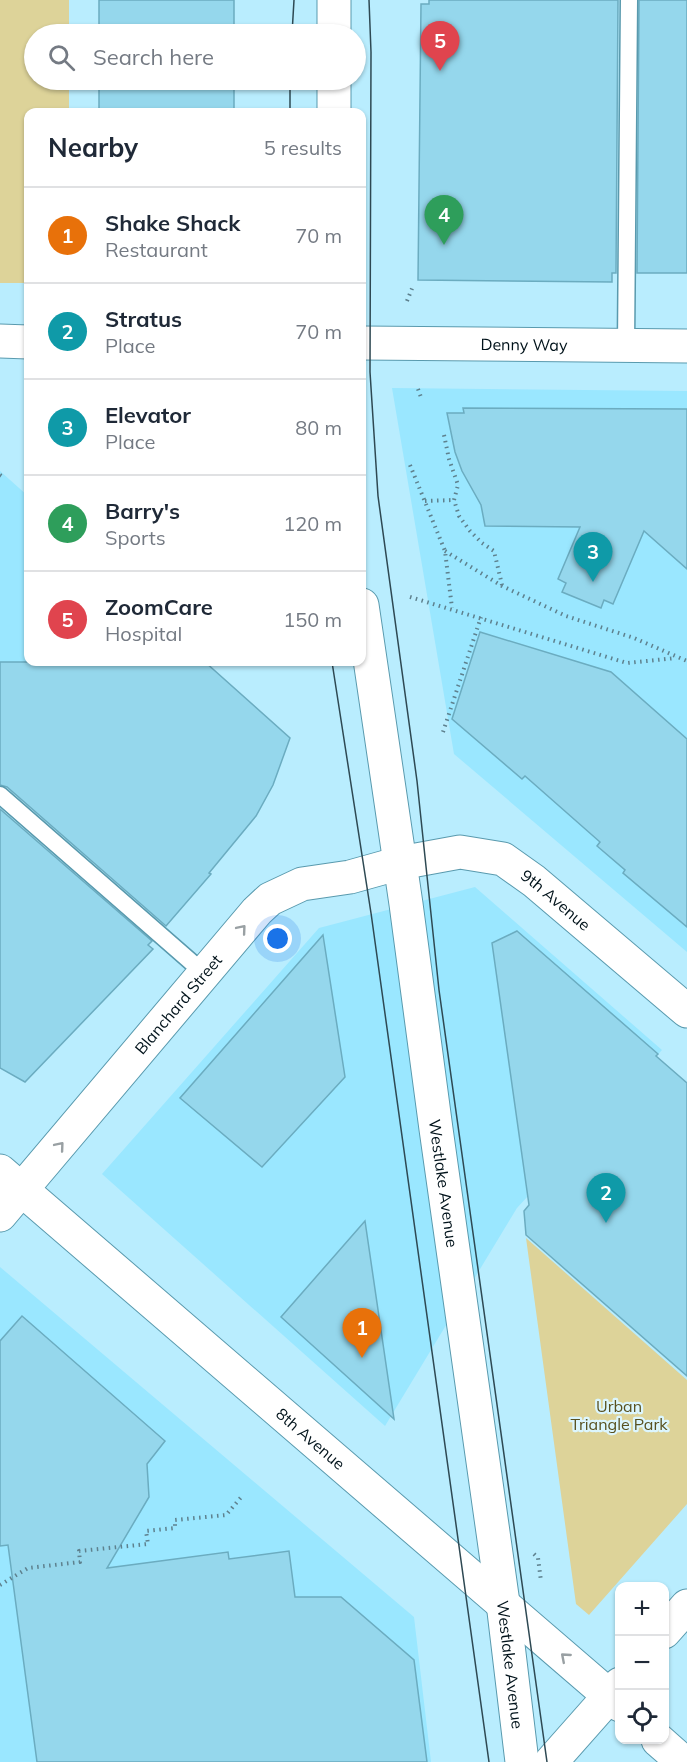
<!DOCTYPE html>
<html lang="en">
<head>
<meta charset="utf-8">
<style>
  :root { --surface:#fff; --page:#f6f6f7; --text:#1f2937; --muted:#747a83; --line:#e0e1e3; --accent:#932e00 }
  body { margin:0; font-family:Mulish,sans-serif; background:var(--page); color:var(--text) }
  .controls { position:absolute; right:18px; bottom:18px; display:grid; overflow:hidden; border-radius:12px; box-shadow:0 2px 4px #0004 }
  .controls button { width:54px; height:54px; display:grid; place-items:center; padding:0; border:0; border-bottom:2px solid var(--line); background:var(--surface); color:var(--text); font:30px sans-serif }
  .you { position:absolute; left:278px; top:939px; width:21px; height:21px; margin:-15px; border:4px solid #fff; border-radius:50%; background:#1a73e8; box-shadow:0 0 0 9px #1a73e833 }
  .badge { display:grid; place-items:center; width:39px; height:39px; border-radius:50%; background:var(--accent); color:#fff; font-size:20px; font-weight:700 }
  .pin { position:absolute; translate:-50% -50px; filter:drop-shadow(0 2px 3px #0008) }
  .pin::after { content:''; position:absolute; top:32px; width:21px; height:18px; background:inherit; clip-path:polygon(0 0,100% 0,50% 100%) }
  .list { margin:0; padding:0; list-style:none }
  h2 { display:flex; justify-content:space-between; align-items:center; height:78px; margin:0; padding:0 24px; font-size:26px }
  h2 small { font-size:20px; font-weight:400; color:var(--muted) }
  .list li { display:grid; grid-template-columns:39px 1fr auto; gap:18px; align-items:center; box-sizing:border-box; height:96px; padding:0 24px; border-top:2px solid var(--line) }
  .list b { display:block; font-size:22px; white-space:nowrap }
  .list p { margin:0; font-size:20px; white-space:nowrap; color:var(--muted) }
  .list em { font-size:20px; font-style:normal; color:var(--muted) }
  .icon { flex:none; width:33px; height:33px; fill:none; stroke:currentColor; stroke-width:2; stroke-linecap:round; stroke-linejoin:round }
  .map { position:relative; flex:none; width:687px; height:1762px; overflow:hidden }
  .search { position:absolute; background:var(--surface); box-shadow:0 2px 4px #0004; left:24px; top:24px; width:342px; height:66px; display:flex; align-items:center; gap:15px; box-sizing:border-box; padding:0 21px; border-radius:33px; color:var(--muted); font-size:22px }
  .panel { position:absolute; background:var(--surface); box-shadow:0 2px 4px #0004; left:24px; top:108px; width:342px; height:558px; border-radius:12px }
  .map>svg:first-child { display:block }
  .built { fill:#9ae7ff }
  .green { fill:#ddd399 }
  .building { fill:#95d7ec; stroke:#6bacc0; stroke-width:1.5 }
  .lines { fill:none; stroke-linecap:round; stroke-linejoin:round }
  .service-casing { stroke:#599aae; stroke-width:19 }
  .tertiary-casing { stroke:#599aae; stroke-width:35 }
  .secondary-casing { stroke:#599aae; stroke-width:35 }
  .primary-casing { stroke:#599aae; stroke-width:35 }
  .path { stroke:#5e818e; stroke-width:4; stroke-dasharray:1.5 4.5; stroke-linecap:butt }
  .service { stroke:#fff; stroke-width:16 }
  .tertiary { stroke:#fff; stroke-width:33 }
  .secondary { stroke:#fff; stroke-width:33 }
  .primary { stroke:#fff; stroke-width:33 }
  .tram { stroke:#2e4953; stroke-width:1.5 }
  .oneway { stroke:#99a0a3 }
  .labels { text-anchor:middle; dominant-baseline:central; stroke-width:4.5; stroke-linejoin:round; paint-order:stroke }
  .street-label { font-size:16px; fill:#00121a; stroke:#dcf6fe }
  .park-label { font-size:16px; fill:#58501e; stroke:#dcf6fe }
</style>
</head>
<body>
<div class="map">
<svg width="687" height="1762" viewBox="0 0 687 1762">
  <rect width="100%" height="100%" fill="#b9edfe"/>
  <path class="built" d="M392,388l295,3v561l-233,-198z
    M0,471l28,25v166h25l-53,61z
    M475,887l187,163 -145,158 -132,218 -283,-252 217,-246z
    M0,1267l414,350 17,145h-431z"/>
  <path class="green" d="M0,0h69v34h-35v46h35v32h-41v171h-28z
    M526,1238l161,142v124l-98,111 -13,-11z"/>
  <path class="building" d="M99,0h135v34h-135z
    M429,0h189l-2,273h-4v9l-194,-2 3,-276h8z
    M639,0h48v273h-50z
    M99,80h135v32h-135z
    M463,408l224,1v160l-43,-38 -31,73 -9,-4 -3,8 -39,-16 4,-9 -8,-4 22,-52 -95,-1 -4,-21 -19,-34 -7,-19 -8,-39h17z
    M480,632l131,40 76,67v188l-64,-54 2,-3 -28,-24 3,-4 -75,-66 -3,3 -70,-60z
    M0,662h205l85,76 -17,47 -17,31 -47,57 2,1 -45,52 -159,-139 -7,-2z
    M0,809l152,132 -4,4 5,4 -128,133 -25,-14z
    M517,931l141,123 -2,2 31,27v293l-161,-141 -2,-24 5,-6 -37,-262z
    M323,935l22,142 -83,90 -82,-69z
    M365,1221l29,198 -113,-102z
    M22,1316l143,125 -18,23 2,33 -42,71 121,-16 1,7 60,-8 6,46h46l73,63 13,102h-390l-29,-217 -8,1v-205z"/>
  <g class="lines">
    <defs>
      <path id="service" d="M626,345l3,-345
        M0,795l205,179"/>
      <g id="tertiary">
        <path id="s1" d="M0,1215l257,-304 13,-12 32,-15 48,-7 50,-14 60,-11 43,7 31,22 153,130"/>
        <path d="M664,1632l23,-26"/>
        <path d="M551,1762l69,-78"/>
      </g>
      <g id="secondary">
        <path d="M334,34v-34"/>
        <path d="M334,112v-32"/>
        <path id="s2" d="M362,605l44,299 30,225 67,474 19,159"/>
        <path id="s3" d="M0,1171l620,534"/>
        <path d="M658,1740l25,22"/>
      </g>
      <g id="primary">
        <path d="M0,341l28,1"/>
        <path id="s4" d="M362,343l325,3"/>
      </g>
    </defs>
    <use href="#service" class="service-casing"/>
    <use href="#tertiary" class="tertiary-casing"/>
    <use href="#secondary" class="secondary-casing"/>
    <use href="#primary" class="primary-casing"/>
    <path class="path" d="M407,301l6,-15
      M418,389l4,11
      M444,435l5,24 9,26 -4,15 5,16 11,15 12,12 12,8 8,34
      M410,465l35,86 7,57
      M0,475l3,2
      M425,501l29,-1
      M445,551l57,35 64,30 68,22 53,23
      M410,597l217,66 49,-5
      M443,732l38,-115
      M534,1554l4,4 3,23
      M0,1585l28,-17 52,-6 -1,-11 69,-7 -2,-13 29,-3v-8l51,-5 17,-20"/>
    <use href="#service" class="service"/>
    <use href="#tertiary" class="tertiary"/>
    <use href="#secondary" class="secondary"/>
    <use href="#primary" class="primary"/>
    <path class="tram" d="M369,0l2,52 -1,320 8,124 39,285 22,209 108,772
      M292,34l2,-34
      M290,112v-32
      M332,662l39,251 118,849"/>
  </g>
  <defs><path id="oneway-chevron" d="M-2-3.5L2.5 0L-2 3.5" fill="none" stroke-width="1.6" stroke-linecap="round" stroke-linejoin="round" transform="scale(1.5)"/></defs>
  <g class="oneway">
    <use href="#oneway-chevron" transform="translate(242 929) rotate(-50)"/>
    <use href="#oneway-chevron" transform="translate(60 1146) rotate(-50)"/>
    <use href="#oneway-chevron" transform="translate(565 1657) rotate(-139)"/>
  </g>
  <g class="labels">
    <g class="street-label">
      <text stroke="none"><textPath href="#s4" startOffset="162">Denny Way</textPath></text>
      <text stroke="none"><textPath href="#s1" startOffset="723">9th Avenue</textPath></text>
      <text stroke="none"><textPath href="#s1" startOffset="276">Blanchard Street</textPath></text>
      <text stroke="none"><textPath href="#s2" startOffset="584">Westlake Avenue</textPath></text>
      <text stroke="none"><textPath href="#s3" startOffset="410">8th Avenue</textPath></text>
      <text stroke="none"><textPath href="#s2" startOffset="1070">Westlake Avenue</textPath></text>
    </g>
    <g class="park-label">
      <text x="619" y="1406">Urban<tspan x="619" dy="18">Triangle Park</tspan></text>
    </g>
  </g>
</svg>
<div class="controls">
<button>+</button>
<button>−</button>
<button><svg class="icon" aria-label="locate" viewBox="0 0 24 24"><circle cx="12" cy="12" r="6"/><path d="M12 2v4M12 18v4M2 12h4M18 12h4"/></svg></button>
</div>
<div class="you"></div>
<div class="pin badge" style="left:362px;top:1358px;background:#e8710a">1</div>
<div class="pin badge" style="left:606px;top:1223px;background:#0f9aa8">2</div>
<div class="pin badge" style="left:593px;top:582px;background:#0f9aa8">3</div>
<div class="pin badge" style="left:444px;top:245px;background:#2e9e5b">4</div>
<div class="pin badge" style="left:440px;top:71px;background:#e0444e">5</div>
<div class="search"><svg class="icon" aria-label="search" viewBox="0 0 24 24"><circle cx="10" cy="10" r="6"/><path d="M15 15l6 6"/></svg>Search here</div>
<section class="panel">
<h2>Nearby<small>5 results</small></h2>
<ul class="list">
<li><span class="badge" style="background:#e8710a">1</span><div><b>Shake Shack</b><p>Restaurant</p></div><em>70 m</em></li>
<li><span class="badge" style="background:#0f9aa8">2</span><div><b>Stratus</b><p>Place</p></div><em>70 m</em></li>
<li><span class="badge" style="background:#0f9aa8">3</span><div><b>Elevator</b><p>Place</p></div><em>80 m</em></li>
<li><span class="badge" style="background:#2e9e5b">4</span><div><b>Barry's</b><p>Sports</p></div><em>120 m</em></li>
<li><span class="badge" style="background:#e0444e">5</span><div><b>ZoomCare</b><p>Hospital</p></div><em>150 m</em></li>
</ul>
</section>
</div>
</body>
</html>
